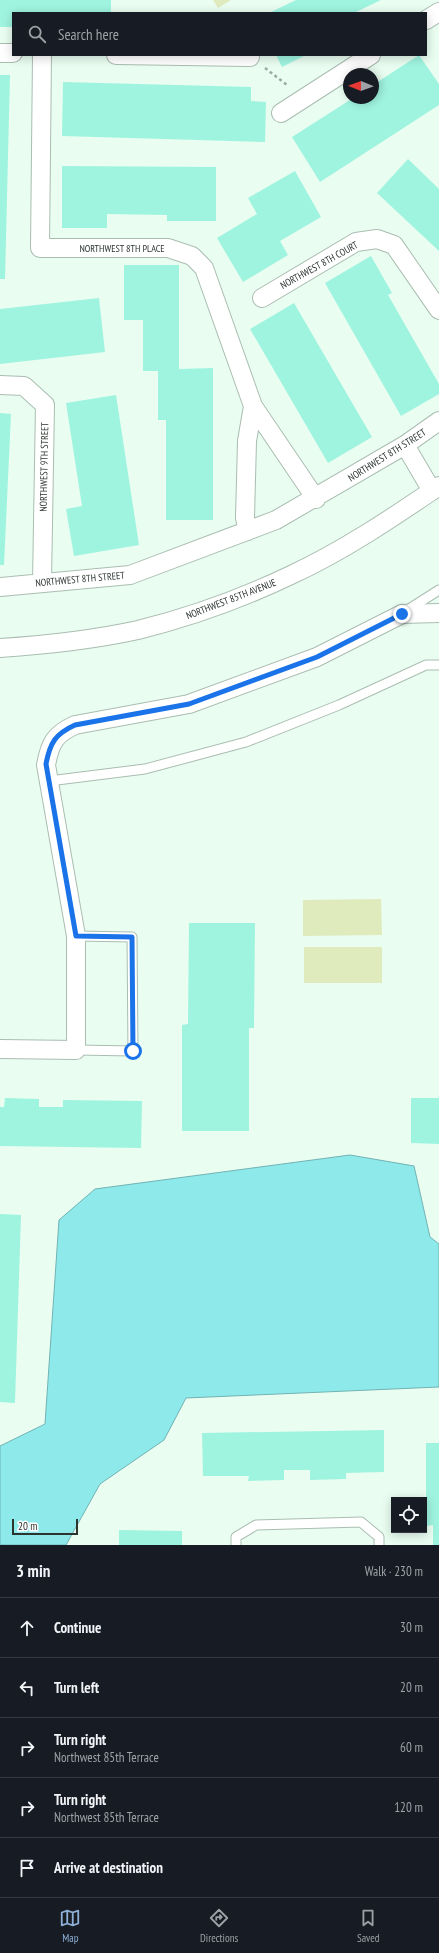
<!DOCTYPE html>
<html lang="en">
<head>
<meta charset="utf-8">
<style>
  :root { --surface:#171b24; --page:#20242c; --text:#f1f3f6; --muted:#9ea1a6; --line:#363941; --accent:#8eb0d6 }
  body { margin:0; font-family:"PT Sans Narrow",sans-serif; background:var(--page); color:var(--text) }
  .controls { position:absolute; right:12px; bottom:12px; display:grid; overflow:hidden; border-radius:0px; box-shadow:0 2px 10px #0003 }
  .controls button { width:36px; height:36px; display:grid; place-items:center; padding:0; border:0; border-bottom:1px solid var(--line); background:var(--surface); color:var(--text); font:20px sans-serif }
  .compass { position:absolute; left:343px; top:68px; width:36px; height:36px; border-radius:50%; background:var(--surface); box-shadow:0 2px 10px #0003; rotate:271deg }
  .scale { position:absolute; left:12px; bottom:10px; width:66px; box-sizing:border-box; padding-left:4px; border:2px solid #2c342f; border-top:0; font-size:11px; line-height:14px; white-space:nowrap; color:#2c342f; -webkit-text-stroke:3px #fff; paint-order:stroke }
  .stop { position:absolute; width:12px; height:12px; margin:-9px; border:3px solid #1a73e8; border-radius:50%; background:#fff }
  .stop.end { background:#1a73e8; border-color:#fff; box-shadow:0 1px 4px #0008 }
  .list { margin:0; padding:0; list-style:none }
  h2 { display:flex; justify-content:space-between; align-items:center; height:52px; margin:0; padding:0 16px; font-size:17px }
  h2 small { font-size:13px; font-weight:400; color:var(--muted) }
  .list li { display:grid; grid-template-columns:26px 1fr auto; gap:12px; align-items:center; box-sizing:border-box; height:60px; padding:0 16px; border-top:1px solid var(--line) }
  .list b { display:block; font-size:15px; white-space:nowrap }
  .list p { margin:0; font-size:13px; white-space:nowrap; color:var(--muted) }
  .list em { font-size:13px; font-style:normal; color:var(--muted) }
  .icon { flex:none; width:22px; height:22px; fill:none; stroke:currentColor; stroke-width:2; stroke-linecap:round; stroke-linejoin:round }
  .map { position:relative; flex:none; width:439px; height:1545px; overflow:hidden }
  .search { position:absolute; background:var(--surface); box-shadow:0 2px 10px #0003; left:12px; right:12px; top:12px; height:44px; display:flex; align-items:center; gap:10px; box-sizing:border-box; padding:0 14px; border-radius:0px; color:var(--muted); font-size:15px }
  .sheet { height:352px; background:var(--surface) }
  nav { display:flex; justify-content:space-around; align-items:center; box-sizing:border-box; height:56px; border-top:1px solid var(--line); background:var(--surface); font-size:11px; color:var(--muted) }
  nav a { display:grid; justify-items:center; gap:2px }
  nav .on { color:var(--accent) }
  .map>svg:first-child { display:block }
  .green { fill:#dfebbc }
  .water { fill:#8ee9eb; stroke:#71b3b3 }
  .building { fill:#9ff4e0 }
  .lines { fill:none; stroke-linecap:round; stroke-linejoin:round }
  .lane-casing { stroke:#aabdb1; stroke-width:11 }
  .street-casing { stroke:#aabdb1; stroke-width:20 }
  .path { stroke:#9caba2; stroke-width:2.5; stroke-dasharray:3 3; stroke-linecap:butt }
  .lane { stroke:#fff; stroke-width:9 }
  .street { stroke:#fff; stroke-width:18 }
  .route { stroke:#1a73e8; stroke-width:5 }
  .labels { text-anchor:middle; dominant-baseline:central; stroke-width:3; stroke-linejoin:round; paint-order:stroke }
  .street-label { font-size:10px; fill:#2c342f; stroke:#fff }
</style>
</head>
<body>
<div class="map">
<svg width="439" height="1545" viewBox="0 0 439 1545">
  <rect width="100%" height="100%" fill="#e9fdf1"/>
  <path class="green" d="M213,0h18l-13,8z
    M381,899l1,36 -79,1v-36z
    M304,947h78v36h-78z"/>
  <path class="water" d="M350,1155l64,11 16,71 9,7v143l-253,11 -22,42 -64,44 -34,61h-66v-99l45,-22 14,-204 36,-31z"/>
  <path class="building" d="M0,0h111v13h-98v14h-13z
    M296,0h85l-27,13h-85z
    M276,55h30l-24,12z
    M419,55l20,29v21l-119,77 -28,-45 61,-39h20v-13z
    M0,75h10l-5,204h-5z
    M63,82l188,5v14l15,1 -1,40 -203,-6z
    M408,159l31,30v62l-62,-58z
    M62,166l154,1v54h-49v-6l-60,-1v14h-45z
    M295,171l26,46 -41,24 8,14 -45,27 -26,-44 40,-24 -9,-16z
    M371,256l21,37 -4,2 51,89v10l-38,22 -76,-133z
    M124,265h55v104l34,-1v152h-47v-100h-8v-49h-15v-51h-19z
    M99,298l6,54 -105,12v-55z
    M294,303l78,134 -44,26 -78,-134z
    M116,395l23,150 -65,11 -8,-47 16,-3 -16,-103z
    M0,413l11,1 -7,151h-4z
    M189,923h66l-1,105h-5v103h-67v-106l6,-1z
    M5,1098l34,1v8h24v-7l79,1 -1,47 -141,-2v-39h4z
    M411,1098h28v46l-28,-1z
    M0,1214l21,1 -6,188 -15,-1z
    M384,1430v42l-38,1v6l-36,1v-10h-26v10l-36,1 1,-5h-46l-1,-43z
    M426,1443h13v102h-6v-20l-7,1z
    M119,1530l63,1v14h-63z"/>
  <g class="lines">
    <defs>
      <path id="lane" d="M406,611l33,-21
        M49,781l96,-12 101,-27 93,-37 87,-40h13
        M76,1050l57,1 -1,-114 -56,-1
        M236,1545v-8l20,-12 105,-3 18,15v8"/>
      <path id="street" d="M426,20l13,-8
        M0,53h13
        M42,55l-2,193h128l24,8 12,12 49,138 63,93
        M116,55l134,2
        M281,113l90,-58
        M262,298l94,-56 21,-3 17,6 45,65
        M0,385l24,1 21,19 -3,177
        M405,445l27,46
        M248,531l-3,-13 2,-77 6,-35
        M0,587l130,-12 146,-55 129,-75 34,-24
        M0,648c46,-3 92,-8 138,-18 52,-13 105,-32 153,-55 52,-24 101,-57 148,-89
        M0,1049l76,1v-114l-30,-171c4,-22 9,-31 29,-40l114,-21 128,-47 85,-43 37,-1"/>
    </defs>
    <use href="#lane" class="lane-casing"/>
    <use href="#street" class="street-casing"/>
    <path class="path" d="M265,68l22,17"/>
    <use href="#lane" class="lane"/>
    <use href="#street" class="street"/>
  </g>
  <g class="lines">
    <path class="route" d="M133,1051l-1,-114 -56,-1 -30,-172c4,-21 9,-30 29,-39l114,-21 128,-47 85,-43"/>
  </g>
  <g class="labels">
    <g class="street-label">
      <text x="122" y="248">NORTHWEST 8TH PLACE</text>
      <text transform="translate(319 265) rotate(-29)">NORTHWEST 8TH COURT</text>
      <text transform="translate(387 455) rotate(-32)">NORTHWEST 8TH STREET</text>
      <text transform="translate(44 467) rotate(-89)">NORTHWEST 9TH STREET</text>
      <text transform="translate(80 579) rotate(-5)">NORTHWEST 8TH STREET</text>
      <text transform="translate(231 599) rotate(-21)">NORTHWEST 85TH AVENUE</text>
    </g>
  </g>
</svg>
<div class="controls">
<button><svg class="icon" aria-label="locate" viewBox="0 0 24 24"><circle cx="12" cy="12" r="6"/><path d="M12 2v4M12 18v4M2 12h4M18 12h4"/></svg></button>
</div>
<svg class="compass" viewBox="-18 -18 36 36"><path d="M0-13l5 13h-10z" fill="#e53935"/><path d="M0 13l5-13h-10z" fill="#9ea1a6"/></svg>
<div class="scale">20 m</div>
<div class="stop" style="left:133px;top:1051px"></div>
<div class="stop end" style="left:402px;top:614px"></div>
<div class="search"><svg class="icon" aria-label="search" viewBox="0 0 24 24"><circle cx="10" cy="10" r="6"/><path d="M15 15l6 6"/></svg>Search here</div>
</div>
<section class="sheet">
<h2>3 min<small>Walk · 230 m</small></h2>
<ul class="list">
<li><svg class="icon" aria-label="ahead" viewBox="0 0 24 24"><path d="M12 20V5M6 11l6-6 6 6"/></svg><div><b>Continue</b></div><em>30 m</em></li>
<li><svg class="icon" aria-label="left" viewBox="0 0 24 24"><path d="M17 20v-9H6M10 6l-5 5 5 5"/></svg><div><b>Turn left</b></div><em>20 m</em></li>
<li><svg class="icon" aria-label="right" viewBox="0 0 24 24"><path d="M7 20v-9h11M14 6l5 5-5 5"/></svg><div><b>Turn right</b><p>Northwest 85th Terrace</p></div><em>60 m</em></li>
<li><svg class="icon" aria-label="right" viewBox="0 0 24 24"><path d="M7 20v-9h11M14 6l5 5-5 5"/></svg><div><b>Turn right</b><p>Northwest 85th Terrace</p></div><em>120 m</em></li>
<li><svg class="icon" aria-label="arrive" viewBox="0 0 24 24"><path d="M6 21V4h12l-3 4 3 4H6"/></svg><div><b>Arrive at destination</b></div></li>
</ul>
</section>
<nav>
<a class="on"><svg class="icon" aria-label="map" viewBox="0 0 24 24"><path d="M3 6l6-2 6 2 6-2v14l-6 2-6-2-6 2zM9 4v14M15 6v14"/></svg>Map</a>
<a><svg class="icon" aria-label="directions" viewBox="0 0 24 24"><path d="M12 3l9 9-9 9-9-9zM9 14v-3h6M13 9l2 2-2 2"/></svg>Directions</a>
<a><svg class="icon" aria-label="saved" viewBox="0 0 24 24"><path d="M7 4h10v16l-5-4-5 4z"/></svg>Saved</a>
</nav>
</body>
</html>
